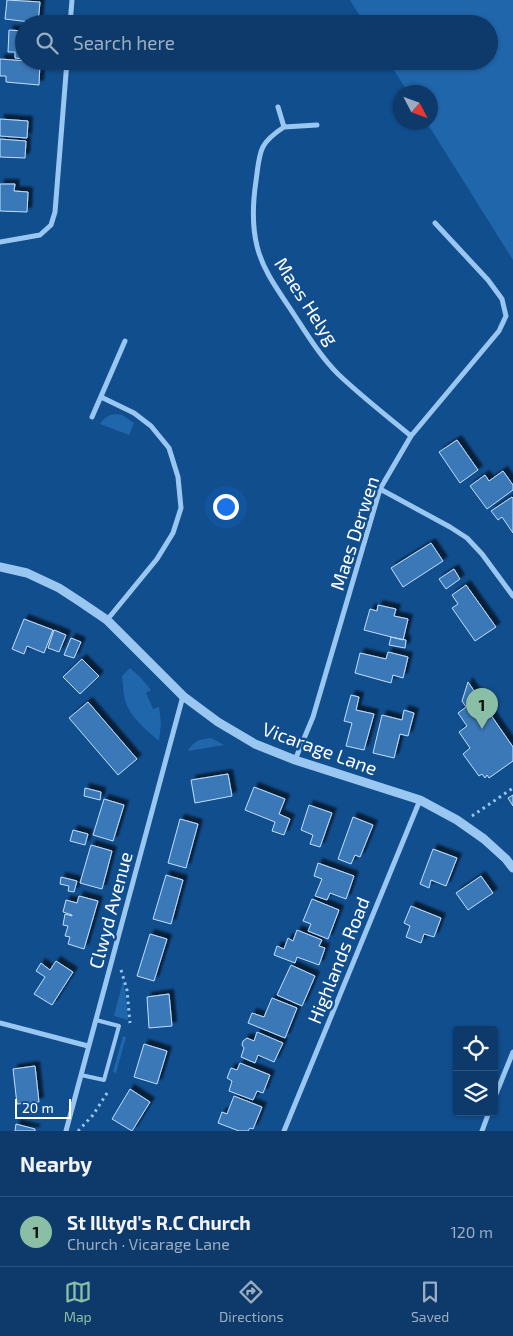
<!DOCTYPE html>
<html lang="en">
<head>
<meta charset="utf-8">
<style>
  :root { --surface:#0d3a6a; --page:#1b4572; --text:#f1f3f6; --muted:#9aadc1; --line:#2d547e; --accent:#8abfa5 }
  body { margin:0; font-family:"Exo 2",sans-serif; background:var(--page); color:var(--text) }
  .controls { position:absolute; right:15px; bottom:15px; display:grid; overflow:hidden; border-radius:5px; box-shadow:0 1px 4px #0004 }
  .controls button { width:45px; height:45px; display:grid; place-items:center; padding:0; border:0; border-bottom:1px solid var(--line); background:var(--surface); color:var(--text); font:25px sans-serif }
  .compass { position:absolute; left:393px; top:85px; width:45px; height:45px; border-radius:50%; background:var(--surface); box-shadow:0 1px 4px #0004; rotate:131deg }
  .scale { position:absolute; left:15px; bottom:12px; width:56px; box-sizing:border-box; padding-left:5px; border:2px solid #fff; border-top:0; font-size:14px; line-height:18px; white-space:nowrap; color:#fff; -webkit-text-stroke:4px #114e8e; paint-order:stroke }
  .you { position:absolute; left:225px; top:506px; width:18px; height:18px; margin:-12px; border:4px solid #fff; border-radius:50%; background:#1a73e8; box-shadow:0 0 0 8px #1a73e833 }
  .badge { display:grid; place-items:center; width:32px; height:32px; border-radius:50%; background:var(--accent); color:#111; font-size:16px; font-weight:700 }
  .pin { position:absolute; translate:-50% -41px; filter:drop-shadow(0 1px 2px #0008) }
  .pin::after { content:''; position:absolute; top:26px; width:18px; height:15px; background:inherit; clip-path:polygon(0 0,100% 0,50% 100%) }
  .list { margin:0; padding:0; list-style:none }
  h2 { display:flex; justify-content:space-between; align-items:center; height:65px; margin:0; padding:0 20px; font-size:21px }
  h2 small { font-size:16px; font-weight:400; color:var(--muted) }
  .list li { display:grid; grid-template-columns:32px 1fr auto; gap:15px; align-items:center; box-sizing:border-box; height:70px; padding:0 20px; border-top:1px solid var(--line) }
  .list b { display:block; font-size:19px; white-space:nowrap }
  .list p { margin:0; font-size:16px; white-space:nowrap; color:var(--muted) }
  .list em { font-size:16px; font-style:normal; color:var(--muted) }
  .icon { flex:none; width:28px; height:28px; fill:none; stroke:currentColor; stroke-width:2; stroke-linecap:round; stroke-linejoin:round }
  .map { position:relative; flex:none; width:513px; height:1131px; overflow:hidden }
  .search { position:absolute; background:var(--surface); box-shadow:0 1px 4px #0004; left:15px; right:15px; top:15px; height:55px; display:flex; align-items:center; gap:12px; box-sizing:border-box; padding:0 18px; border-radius:28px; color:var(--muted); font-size:19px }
  .sheet { height:135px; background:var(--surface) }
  nav { display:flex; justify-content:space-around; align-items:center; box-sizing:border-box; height:70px; border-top:1px solid var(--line); background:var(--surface); font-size:14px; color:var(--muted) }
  nav a { display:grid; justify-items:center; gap:2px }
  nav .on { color:var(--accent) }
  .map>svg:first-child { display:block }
  .green { fill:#2066ab }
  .building { fill:#3a78b8; stroke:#c1dffd; filter:url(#shadow) }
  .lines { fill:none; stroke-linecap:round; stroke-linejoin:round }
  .path { stroke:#9ac6f2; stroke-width:3; stroke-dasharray:2.5 4; stroke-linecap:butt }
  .service { stroke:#9ac6f2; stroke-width:4 }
  .minor { stroke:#9ac6f2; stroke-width:5 }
  .tertiary { stroke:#9ac6f2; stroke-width:9 }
  .labels { text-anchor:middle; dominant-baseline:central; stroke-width:5; stroke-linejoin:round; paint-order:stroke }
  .street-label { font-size:19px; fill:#fff; stroke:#114e8e }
</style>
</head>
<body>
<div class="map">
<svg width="513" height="1131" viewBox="0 0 513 1131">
  <defs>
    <filter id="shadow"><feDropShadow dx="4.5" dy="-4.5" stdDeviation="1" flood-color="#0009"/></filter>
  </defs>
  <rect width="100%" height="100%" fill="#114e8e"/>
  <path class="green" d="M350,0h163v260l-86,-137 3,-1v-30h-22l-20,-31h101v-37h-124z
    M115,414l7,1 12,8 -5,12 -29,-11c4,-6 8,-9 15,-10z
    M130,668l11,10 10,12 -5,3 7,16 6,-2 2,16 -2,18c-13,-11 -29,-24 -34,-41 -2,-8 -2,-16 -3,-24z
    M211,738l13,7 -36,6c7,-11 10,-11 23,-13z
    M123,981l3,16 2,23 -14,-4z
    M123,1036l3,1 -10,36 -3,-1z"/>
  <path class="building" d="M7,0l33,2 -2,21 -33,-4z
    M9,30l15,1v28l-9,-1v-6h-7z
    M0,59l40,3 -1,23 -33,-3v-6h-6z
    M0,119l28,2 -1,17 -27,-2z
    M0,139l26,2 -1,17 -25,-1z
    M0,184h15l-1,7 14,1 -1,20 -27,-1z
    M457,440l21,30 -18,13 -21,-31z
    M503,471l10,14v5l-26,19 -17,-23 15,-11 4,6z
    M512,497l1,1v35l-11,-16 -4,3 -7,-9z
    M431,543l12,18 -40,26 -12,-19z
    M454,569l6,10 -14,10 -7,-10z
    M466,585l30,42 -21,14 -23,-33 6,-4 -6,-9z
    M378,605l18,4 -2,7 14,3 -5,21 -39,-10 6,-21 7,2z
    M24,619l29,11 -9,23 -17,-7 -3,8 -12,-5z
    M54,630l12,5 -7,17 -11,-4z
    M391,637l15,3 -1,8 -16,-3z
    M71,638l10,4 -7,16 -10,-3z
    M388,652l20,5 -5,21 -10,-3 -2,8 -36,-10 5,-20 26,6z
    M82,659l17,17 -19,18 -17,-17z
    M468,682l45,65v14l-24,17 -2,-3 -2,3 -3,-4 -3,2 -16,-22 7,-6 -11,-16 8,-6 -9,-13 8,-6 -4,-6z
    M351,695l8,2 -3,13 18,4 -10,36 -18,-4 6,-23 -8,-2z
    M88,702l49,57 -19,16 -49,-57z
    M404,710l10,3 -6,23 -8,-2 -6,24 -21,-5 9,-38 20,5z
    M228,774l4,22 -37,7 -4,-23z
    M254,787l31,12 -6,15 11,5 -6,16 -12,-4 3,-9 -30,-12z
    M85,788l16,4 -1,8 -16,-4z
    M513,795v11l-5,-8z
    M104,799l20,6 -11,36 -20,-6z
    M309,805l23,8 -12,34 -10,-3 3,-9 -12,-5z
    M353,817l20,8 -13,32 -5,-2 -4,9 -13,-5z
    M180,819l18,5 -12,44 -18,-5z
    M73,830l15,4 -3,11 -15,-4z
    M91,845l21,6 -10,38 -22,-6z
    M433,849l24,9 -11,28 -15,-6 -2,8 -9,-4z
    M318,863l36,13 -8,23 -16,-6 -3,7 -12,-4 7,-17 -8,-3z
    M166,875l17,5 -12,44 -18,-5z
    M481,876l12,17 -25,17 -12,-17z
    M61,877l16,4 -3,11 -6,-1 1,-5 -9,-2z
    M79,896l19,5 -14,48 -16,-5 2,-7 -5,-1 3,-10 -5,-1 2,-11 7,2v-1l-9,-3 3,-12 11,3z
    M312,899l27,11 -11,29 -20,-8 3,-7 -8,-3z
    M411,906l30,12 -7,19 -10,-3 -3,9 -15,-6 4,-11 -6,-3z
    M297,930l25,10 -3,6 6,2 -6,17 -22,-8 -2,6 -21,-8 3,-9 7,3 4,-11 5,3z
    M150,934l17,5 -13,42 -17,-5z
    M56,961l17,11 -21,33 -18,-11 11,-17 -9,-6 5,-8 9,7z
    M291,965l24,11 -13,30 -25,-11z
    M169,994l3,32 -23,2 -2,-31z
    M272,998l25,10 -12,30 -37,-15 4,-10 12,4z
    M257,1032l26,11 -9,19 -16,-7 -3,8 -14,-6 3,-9 -2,-3 1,-4 4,-3 7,3z
    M144,1044l23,7 -10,33 -23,-7z
    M240,1063l30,12 -7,18 -6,-2 -4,9 -24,-9 3,-10 -5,-3 4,-10 6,2z
    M35,1066l4,36 -22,2 -4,-35z
    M130,1089l20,13 -18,29 -20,-12z
    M234,1096l28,11 -9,22 -3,-1 -2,3h-9l-21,-8 4,-11 5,2z
    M16,1124l19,5v2h-20z"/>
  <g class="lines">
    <path class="path" d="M472,816l41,-28
      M121,970l6,20 3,33
      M78,1131l15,-16 16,-25"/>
    <path class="service" d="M81,1075l23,5 15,-54 -23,-6"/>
    <path class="minor" d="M70,24l2,-24
      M278,107l6,20 33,-2
      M284,127c-26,17 -24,25 -28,54 -3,20 -4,45 1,65 6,26 24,48 38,70 13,20 26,41 43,58 23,22 49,42 73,62
      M0,242l40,-7 11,-10 4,-13 12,-151
      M101,397l33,16 17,13 18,22 9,29 3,31 -8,25 -16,26 -50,61
      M92,417l33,-76
      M380,489l70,38 17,11 15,16 31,42
      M295,760l18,-43 67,-228 31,-53 88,-105 7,-15 -4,-17 -14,-19 -53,-57
      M0,1023l88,23
      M494,1099l19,-47
      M66,1131l117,-435
      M284,1131l136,-331
      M482,1131l7,-19"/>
    <path class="tertiary" d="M0,567l27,6 32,15 20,13 28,19 76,76 35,26 37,22 40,16 125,40 37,20 27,19 22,20 7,9"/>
  </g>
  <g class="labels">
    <g class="street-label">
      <text transform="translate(307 301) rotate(57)">Maes Helyg</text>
      <text transform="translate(354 533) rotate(-72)">Maes Derwen</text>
      <text transform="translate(320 748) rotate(20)">Vicarage Lane</text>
      <text transform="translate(110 910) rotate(-75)">Clwyd Avenue</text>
      <text transform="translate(338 960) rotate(-68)">Highlands Road</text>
    </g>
  </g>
</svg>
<div class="controls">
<button><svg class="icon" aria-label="locate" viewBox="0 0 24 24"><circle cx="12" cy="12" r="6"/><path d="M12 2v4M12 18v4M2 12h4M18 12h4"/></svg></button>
<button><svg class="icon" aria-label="layers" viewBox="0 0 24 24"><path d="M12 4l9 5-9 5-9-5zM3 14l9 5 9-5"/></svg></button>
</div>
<svg class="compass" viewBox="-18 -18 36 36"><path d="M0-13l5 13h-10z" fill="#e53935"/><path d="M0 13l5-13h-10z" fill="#9aadc1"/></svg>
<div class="scale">20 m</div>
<div class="you"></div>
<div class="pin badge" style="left:482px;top:729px">1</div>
<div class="search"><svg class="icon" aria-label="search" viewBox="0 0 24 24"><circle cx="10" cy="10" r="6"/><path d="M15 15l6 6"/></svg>Search here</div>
</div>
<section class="sheet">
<h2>Nearby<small></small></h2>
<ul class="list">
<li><span class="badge">1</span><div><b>St Illtyd's R.C Church</b><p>Church · Vicarage Lane</p></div><em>120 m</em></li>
</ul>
</section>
<nav>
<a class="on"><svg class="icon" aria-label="map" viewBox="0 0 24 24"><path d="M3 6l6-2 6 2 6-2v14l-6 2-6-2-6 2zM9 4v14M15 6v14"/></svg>Map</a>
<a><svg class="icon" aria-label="directions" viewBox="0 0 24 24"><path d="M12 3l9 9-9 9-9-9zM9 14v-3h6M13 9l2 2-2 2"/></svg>Directions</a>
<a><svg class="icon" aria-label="saved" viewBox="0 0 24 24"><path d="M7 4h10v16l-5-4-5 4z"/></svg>Saved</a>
</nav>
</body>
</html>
